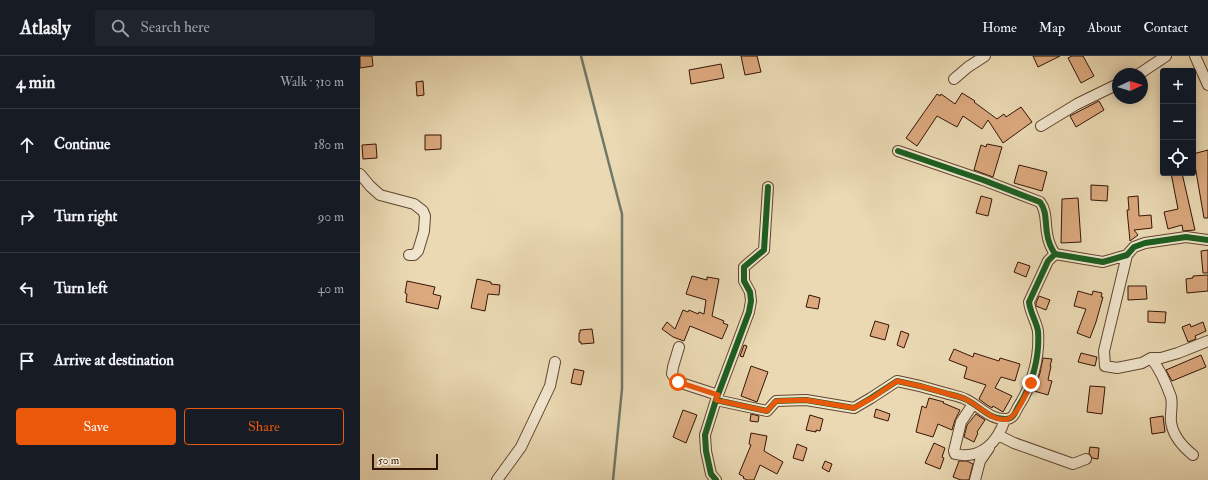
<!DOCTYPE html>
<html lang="en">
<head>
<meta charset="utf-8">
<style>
  :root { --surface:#171b24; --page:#20242c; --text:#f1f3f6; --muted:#9ea1a6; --line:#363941; --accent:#ea580c }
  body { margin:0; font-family:"IM FELL Double Pica",serif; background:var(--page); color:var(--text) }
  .controls { position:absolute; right:12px; top:12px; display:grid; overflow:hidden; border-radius:4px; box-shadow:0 2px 10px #0003 }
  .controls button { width:36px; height:36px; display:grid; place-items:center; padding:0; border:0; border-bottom:1px solid var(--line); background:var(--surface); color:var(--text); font:20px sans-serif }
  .compass { position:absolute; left:752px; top:12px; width:36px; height:36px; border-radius:50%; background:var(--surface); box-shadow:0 2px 10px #0003; rotate:86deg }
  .scale { position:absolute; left:12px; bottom:10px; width:66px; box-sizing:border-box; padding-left:4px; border:2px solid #351405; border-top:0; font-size:11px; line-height:14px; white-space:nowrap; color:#351405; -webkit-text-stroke:3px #f1e6ce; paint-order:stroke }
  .stop { position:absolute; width:12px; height:12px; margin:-9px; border:3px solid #ea580c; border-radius:50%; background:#fff }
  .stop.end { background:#ea580c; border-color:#fff; box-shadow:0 1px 4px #0008 }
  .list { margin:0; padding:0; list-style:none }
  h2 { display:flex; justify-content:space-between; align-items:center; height:52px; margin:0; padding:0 16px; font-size:17px }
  h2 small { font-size:13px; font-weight:400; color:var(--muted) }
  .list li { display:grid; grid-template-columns:26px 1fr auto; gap:12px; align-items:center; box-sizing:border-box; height:72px; padding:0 16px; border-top:1px solid var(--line) }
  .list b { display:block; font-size:15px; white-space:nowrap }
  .list em { font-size:13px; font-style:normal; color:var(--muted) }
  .actions { display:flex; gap:8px; padding:12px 16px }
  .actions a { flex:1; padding:9px 0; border:1px solid var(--accent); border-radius:4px; text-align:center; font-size:14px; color:var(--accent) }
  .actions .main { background:var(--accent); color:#fff }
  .icon { flex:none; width:22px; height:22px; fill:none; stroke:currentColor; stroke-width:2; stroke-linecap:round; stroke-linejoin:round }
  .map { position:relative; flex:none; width:848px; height:424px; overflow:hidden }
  header { display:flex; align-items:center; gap:24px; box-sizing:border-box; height:56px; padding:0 20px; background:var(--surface); border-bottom:1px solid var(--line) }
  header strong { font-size:19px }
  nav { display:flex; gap:22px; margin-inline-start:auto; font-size:14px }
  .search { width:280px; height:36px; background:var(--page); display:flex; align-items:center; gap:10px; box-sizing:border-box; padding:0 14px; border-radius:4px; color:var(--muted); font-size:15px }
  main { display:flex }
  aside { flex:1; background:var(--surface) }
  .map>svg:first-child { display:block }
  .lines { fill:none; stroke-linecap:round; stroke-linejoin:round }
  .stream { stroke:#707867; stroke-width:2.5 }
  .building { fill:#dca87e; stroke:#351405 }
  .minor-casing { stroke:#624530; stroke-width:12 }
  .minor { stroke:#f1e6ce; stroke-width:10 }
  .cycleway-casing { stroke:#f1e6ce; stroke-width:8 }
  .cycleway { stroke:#1b5e20; stroke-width:6 }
  .route { stroke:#ea580c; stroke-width:5 }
</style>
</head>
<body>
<header>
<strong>Atlasly</strong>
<div class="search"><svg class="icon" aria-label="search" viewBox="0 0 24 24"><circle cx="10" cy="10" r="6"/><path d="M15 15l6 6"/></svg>Search here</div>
<nav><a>Home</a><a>Map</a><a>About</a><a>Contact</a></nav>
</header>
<main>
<aside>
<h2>4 min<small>Walk · 310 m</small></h2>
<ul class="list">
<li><svg class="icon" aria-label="ahead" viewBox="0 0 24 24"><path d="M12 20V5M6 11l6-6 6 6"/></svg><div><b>Continue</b></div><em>180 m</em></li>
<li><svg class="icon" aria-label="right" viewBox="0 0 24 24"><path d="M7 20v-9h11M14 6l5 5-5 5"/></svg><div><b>Turn right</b></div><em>90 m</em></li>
<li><svg class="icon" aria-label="left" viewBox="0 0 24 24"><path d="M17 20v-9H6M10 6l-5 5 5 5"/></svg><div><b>Turn left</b></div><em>40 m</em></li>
<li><svg class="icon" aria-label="arrive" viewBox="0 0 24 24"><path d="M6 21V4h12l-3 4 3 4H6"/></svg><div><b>Arrive at destination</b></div></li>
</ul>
<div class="actions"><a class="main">Save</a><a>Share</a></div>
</aside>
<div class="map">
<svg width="848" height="424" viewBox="0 0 848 424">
  <rect width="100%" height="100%" fill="#ead9b3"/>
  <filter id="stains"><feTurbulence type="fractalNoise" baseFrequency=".005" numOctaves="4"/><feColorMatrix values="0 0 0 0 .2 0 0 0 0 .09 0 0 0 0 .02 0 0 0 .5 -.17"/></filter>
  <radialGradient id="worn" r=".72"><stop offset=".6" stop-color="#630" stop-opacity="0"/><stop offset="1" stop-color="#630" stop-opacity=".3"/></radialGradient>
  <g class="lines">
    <path class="stream" d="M221,0l41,158v175l-9,91"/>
  </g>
  <path class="building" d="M0,0h12l1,10 -13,2z
    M381,0h16l4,16 -16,3z
    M673,0h27l-22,11z
    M712,0h11l11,20 -13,7 -13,-25z
    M361,8l3,14 -33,6 -2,-14z
    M63,25l1,14 -7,1 -1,-14z
    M602,37l13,8 -1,1 23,17 7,-5 2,3 15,-10 11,15 -29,21 -15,-23 -6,9 -19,-13 -6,11 -20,-11 -20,30 -11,-8 31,-44 3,2 1,-2 14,10z
    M739,45l5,9 -28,17 -6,-11z
    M65,79h16v14l-16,1z
    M16,88l1,14 -14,1 -1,-14z
    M627,88l15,3 -9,30 -19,-7 7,-25 5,2z
    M848,94v68h-4l-11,-64z
    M659,109l28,7 -5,19 -28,-8z
    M811,117h11l13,57 -12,1 -1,-6 -14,4 -4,-17 14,-3z
    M731,129l17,1 -1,15 -16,-1z
    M621,140l11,3 -4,17 -12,-3z
    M778,140l1,20 12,-1 1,13 -18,2 4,5 -8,6 -3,-31h2l-1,-13z
    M718,142l3,44 -20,1 1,-44z
    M848,194v23h-5l-2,-22z
    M658,206l12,4 -4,11 -12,-5z
    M848,219v16l-21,2 -1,-14 7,-1v-2z
    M332,220l15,4v-3l12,2 -7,37 12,5 -1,2 5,2 -6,14 -32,-13 -6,15 -11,-4 -11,-8 5,-7 8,7 8,-19 5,2 1,-2 9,4 1,-2 5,2 2,-14 -20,-6z
    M117,223l14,3v2l9,1 -1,10 -11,-1 -3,17 -14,-3z
    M47,225l28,6 -2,7 8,2 -3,13 -32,-7 1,-8 -2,-1z
    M768,230h18l1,13 -19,1z
    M718,235l14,4 1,-4 9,2 -1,4h2l-7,25 -6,16 -13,-5 9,-24 -12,-3z
    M449,239l11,3 -2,11 -12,-2z
    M679,240l11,4 -4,10 -10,-4v-3z
    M788,255l18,1 -1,11 -17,-1z
    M515,265l14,4 -4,15 -15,-4z
    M843,266l3,9 -11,5 1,3 -8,3 -6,-15 8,-3 1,3z
    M232,273l2,14 -13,1v-2h-2v-9h1v-3z
    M541,275l8,3 -5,14 -7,-3z
    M384,289l3,1 -4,11 -3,-1z
    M594,293l19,8 1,-4 25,8 1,-3 20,6 -5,17 -14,-4 -6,11 17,8 -9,16 -10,-6 -1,2 -5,-3 -8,-6 7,-14 -22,-7 3,-11 -18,-7z
    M721,297l16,4 -2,9 -17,-4z
    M841,299l5,12 -34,14 -6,-11z
    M683,302l9,1 -2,7h1l-3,14 4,1 -4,14 -14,-4 6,-18z
    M391,310l17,6 -11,30 -16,-6z
    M214,313l10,2 -3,14 -10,-2z
    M730,330l15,1 -3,27 -15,-2z
    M569,342l15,4 -1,1 17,7 -5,10 -3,10 -14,-6 -5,13 -17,-5 6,-26 4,2z
    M516,353l14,5 -2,7 -14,-4z
    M323,354l14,5 -11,28 -13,-6z
    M391,358l8,2 -1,6 -8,-1z
    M616,358l9,6 -8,12 1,1 -4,9 -10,-5 3,-12z
    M450,359l13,4 -3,12 -4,-1v2l-10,-2z
    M803,360l2,16 -13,2 -2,-16z
    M391,377l16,3 -3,15 19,11 -6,12 -17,-9 -6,15h-7l-4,-2 1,-1 -5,-3 12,-29 -2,-1z
    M574,387l11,5 -3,9 2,1 -4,11 -15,-6z
    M437,388l10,4 -4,13 -10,-3z
    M730,391l9,1 -1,11 -6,-1 -3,-5z
    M465,405l7,3 -3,8 -7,-4z
    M599,405h8l6,3 -4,16h-8l-8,-3z"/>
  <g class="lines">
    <defs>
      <path id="minor" d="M835,0l13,29
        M779,18l27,-18
        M594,23l14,-12 17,-11
        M681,70l36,-22 41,-20
        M538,95l85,29 57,22c7,9 5,20 7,31 1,8 4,15 8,21l48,8 24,-7 7,-8 11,-4 41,-6 22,3
        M0,118l10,12 10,9 34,9 9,7 2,5 -1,15 -6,20 -4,4h-5
        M767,199l-23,96 1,15 12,2 25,-5 9,-5h10l17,-5 30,-12
        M319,291l-6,20 -1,7 6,8 40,13
        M791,302c9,11 15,25 20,39 2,8 -1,17 0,25 2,14 12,25 22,33
        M356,344l51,11 9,-10 30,-1 48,8 17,-10 26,-17c16,3 32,7 48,12 6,2 14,3 20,6 14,6 24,21 41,20 7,0 9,-6 12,-12 14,-21 22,-50 20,-76 -2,-10 -8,-19 -9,-29l19,-41 7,-7
        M613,348l-12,18 -7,29 1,3c26,6 43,-12 50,-35
        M638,379l16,8 59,21 13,-5
        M137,424l24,-33 29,-61 5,-24
        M356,424l-5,-6 -5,-23 -1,-16 11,-35 33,-88 2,-11 -1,-9 -6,-11v-14l20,-17 4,-63
        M615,424l5,-19 9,-13"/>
    </defs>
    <use href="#minor" class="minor-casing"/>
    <use href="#minor" class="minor"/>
    <defs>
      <path id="cycleway" d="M538,95l85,29 57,22c7,9 5,20 7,31 1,8 4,15 8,21l48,8 24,-7 7,-8 11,-4 41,-6 22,3
        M356,344l51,11 9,-10 30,-1 48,8 17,-10 26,-17c16,3 32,7 48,12 6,2 14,3 20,6 14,6 24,21 41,20 7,0 9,-6 12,-12 14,-21 22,-50 20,-76 -2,-10 -8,-19 -9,-29l19,-41 7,-7
        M356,424l-5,-6 -5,-23 -1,-16 11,-35 33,-88 2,-11 -1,-9 -6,-11v-14l20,-17 4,-63"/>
    </defs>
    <use href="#cycleway" class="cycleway-casing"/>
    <use href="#cycleway" class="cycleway"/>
  </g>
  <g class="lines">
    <path class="route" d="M318,326l40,13 -2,5 51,11 9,-10 30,-1 48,8 18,-10 25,-17c16,3 32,7 48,12 6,2 14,3 20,6 13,5 28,24 43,20 9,-3 19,-27 23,-36"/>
  </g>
  <rect width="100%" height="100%" filter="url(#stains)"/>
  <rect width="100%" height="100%" fill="url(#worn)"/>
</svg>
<div class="controls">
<button>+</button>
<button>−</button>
<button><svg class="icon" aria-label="locate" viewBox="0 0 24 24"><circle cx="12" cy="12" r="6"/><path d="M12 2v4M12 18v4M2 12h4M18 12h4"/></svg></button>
</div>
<svg class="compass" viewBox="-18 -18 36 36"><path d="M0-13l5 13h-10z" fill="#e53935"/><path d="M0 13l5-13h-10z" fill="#9ea1a6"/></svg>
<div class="scale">50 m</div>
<div class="stop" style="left:318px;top:326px"></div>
<div class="stop end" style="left:671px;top:327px"></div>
</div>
</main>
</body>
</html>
